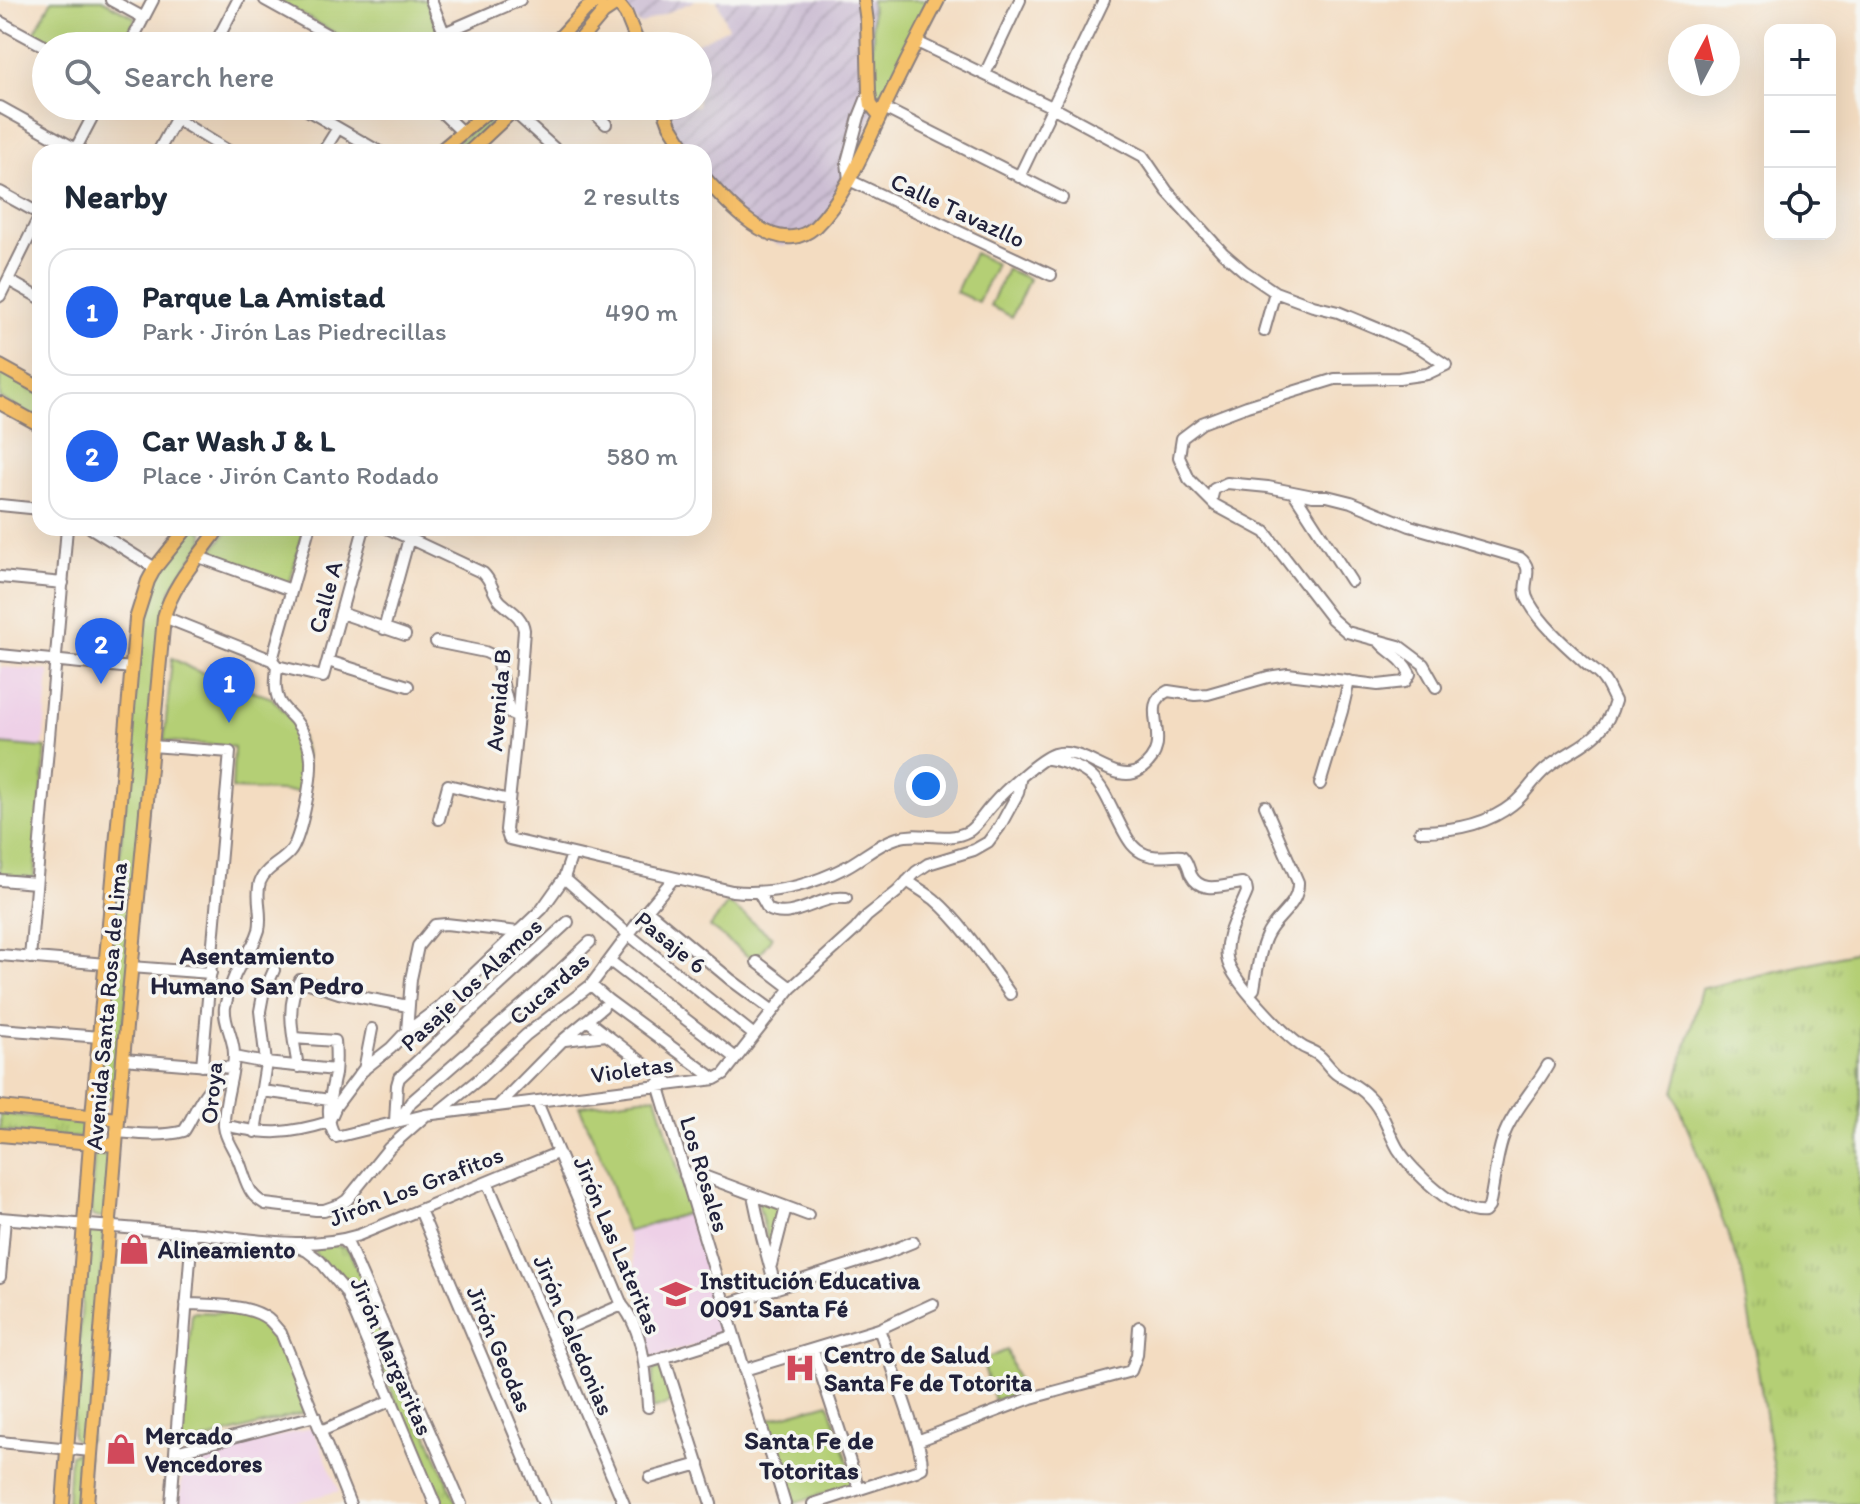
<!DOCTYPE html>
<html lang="en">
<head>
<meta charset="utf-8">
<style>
  :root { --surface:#fff; --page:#f6f6f7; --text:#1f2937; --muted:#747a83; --line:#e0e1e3; --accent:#2563eb }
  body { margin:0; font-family:Itim,sans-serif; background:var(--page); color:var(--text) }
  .controls { position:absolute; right:24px; top:24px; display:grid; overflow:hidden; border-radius:16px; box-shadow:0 8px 32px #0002 }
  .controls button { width:72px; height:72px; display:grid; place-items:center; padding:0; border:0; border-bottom:2px solid var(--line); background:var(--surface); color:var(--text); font:40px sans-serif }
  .compass { position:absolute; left:1668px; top:24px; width:72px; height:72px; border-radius:50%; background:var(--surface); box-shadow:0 8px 32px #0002; rotate:7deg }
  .you { position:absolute; left:926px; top:786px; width:28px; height:28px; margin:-20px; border:6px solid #fff; border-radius:50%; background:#1a73e8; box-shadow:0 0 0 12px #1a73e833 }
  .badge { display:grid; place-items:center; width:52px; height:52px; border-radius:50%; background:var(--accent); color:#fff; font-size:26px; font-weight:700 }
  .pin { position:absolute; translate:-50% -66px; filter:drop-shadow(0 2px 4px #0008) }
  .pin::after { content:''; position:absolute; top:42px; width:28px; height:24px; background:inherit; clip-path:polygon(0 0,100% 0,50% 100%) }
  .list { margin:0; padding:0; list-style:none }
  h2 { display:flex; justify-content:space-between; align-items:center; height:104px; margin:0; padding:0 32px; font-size:34px }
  h2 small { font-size:26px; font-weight:400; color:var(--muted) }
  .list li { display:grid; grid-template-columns:52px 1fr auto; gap:24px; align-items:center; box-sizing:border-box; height:128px; margin:0 16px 16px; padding:0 16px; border:2px solid var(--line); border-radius:24px }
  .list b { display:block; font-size:30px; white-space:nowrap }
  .list p { margin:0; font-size:26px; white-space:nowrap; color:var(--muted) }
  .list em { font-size:26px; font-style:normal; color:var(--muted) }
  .icon { flex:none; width:44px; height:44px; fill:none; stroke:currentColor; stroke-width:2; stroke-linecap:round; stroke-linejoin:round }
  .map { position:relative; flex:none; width:1860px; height:1504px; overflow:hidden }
  .search { position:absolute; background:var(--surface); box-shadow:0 8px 32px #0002; left:32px; top:32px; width:680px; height:88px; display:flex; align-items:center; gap:20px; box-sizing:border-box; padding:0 28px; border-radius:44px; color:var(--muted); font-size:30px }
  .panel { position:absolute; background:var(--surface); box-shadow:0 8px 32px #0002; left:32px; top:144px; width:680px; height:392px; border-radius:24px }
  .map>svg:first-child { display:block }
  .built { fill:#eed0e7 }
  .industrial { fill:url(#industrial-furrows) }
  .grass { fill:url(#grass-tufts); stroke:#6b7858; stroke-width:2 }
  .green { fill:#b4cf75; stroke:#6b7858; stroke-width:2 }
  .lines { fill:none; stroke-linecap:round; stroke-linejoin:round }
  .minor-casing { stroke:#8a7f7e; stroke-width:14 }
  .major-casing { stroke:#8a7f7e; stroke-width:16 }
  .minor { stroke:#fff; stroke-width:10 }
  .major { stroke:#f6c06b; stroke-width:12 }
  .labels { text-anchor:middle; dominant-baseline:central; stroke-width:7; stroke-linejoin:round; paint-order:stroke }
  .street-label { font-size:24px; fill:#22223b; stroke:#f6f6f2 }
  .poi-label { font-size:24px; font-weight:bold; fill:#22223b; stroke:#f6f6f2; text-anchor:start }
  .neighbourhood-label { font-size:26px; font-weight:bold; fill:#22223b; stroke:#f6f6f2 }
</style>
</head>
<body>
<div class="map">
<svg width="1860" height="1504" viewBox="0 0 1860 1504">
  <defs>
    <pattern id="industrial-furrows" width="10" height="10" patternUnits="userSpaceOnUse" patternTransform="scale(2)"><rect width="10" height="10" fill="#ccbed3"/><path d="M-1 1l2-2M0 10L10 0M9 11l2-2" fill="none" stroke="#afa3b6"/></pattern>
    <pattern id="grass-tufts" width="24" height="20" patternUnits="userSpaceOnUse" patternTransform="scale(2)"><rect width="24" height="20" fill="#b4cf75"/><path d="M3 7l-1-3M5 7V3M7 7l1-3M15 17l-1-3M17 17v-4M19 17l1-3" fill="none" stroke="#9ab166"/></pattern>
  </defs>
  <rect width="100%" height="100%" fill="#f6f6f2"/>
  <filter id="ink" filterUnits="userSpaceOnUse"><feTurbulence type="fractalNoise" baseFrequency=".0125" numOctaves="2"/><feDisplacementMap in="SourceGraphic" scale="16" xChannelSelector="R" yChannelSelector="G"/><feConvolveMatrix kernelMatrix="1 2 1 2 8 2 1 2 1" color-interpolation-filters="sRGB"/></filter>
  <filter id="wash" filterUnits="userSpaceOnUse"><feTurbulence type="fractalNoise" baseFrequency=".006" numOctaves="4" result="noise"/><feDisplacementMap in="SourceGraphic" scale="32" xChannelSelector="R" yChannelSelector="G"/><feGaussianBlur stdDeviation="1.8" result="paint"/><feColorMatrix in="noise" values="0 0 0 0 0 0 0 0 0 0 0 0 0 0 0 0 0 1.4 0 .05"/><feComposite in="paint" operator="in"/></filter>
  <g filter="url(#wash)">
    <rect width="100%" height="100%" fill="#f3dcc1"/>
    <path class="built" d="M0,667l49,4 -6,77 -43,-4z
      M691,1212l35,124 -71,21 -7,-5 -16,-100 -5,-20z
      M313,1427l26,64 -51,13h-108l3,-42z"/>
    <path class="industrial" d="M617,0h79l-56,25z
      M717,0h208l-32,60 -60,157 -21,22 -30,7 -23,-10 -51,-43 -4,-6v-35h-22l-23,-46h39v-60h-6l36,-18z"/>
    <path class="grass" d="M500,106h10l-50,46h-14z
      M0,370l40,23v27l-40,-22z
      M1860,951v553h-82l1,-4 -37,-228 -68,-180 27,-103z
      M0,1114l79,7 5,4 -1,10 -3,3 -80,-7z
      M334,1245l14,3 109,256h-17l-91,-211 -35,-41 2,-4z
      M76,1453l9,1 2,3 -4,47h-16l3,-49z"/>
    <path class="green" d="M52,0h50l34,18 -15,28h-68l-20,-11z
      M277,0h149l13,32 -22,14h-59z
      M871,0h61l-44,90 -5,5 -7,-2 -4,-3 1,-55z
      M974,253l22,11 -18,38 -22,-10z
      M1007,269l22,10 -17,38 -22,-11z
      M191,528h4l8,4 1,8 -33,48 -55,509c-5,3 -12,2 -17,-1l41,-474 15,-45z
      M230,528h74l-15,58 -81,-30z
      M172,658l20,11 80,29 19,21 11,20 4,17 -5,36 -69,-3 2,-42 -70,-6z
      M0,744l46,4 -12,130 -34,-3z
      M728,903l44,34 -18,24 -44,-34z
      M656,1096l35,116 -64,20 -25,-74 -23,-52z
      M107,1151l4,4 -5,60 -6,3 -8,-2 -1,-6 3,-53 3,-5z
      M757,1199l26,10 -12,45z
      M92,1229l8,1 4,3 -15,207 -3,2 -11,-2 -3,-4 15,-204z
      M192,1312l42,1 18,5 12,7 11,12 32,75 -123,34 -3,-3z
      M1007,1350l14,42 -27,8 -12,-40z
      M662,1367l11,35 -20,7v-39z
      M829,1403l26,80 -63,21 -28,-83z"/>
  </g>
  <g filter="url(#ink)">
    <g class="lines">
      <defs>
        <path id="minor" d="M111,0l33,18
          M265,0l83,46
          M431,0l13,33
          M0,22l46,25
          M917,42l135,65 91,49 24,35 56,62 21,18 31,21 38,14 25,6 48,20 36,17 24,16 -19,9 -28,4 -64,1 -88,27 -45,17 -20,15 -3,19 10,22 26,26 50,27 67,87 15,13 52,14 24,18 13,23
          M129,46l24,-46
          M214,46l24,-46
          M426,46l18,-13 76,-33
          M985,74l35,-74
          M869,92l-10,25 -12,45 2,18 202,95
          M300,106l80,46
          M435,106l28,27
          M587,106l19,18
          M0,107l76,42
          M884,108l178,90
          M513,111l41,37
          M176,119l54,33
          M74,152l24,-46
          M158,152l25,-46
          M323,152l15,-24
          M1019,177l85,-177
          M0,192l40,22
          M8,280l32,18
          M0,296l40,-81
          M1264,331l11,-39
          M1294,493l57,88
          M1211,501l3,-12 13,-6 41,4 45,9h14l24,6 59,24 110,32c17,13 -2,26 9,44 13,23 36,43 55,60 6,6 14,10 19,17 5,6 8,15 12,22 -11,41 -38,43 -68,67 -13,10 -21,26 -34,36 -26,21 -61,27 -93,27
          M0,505l40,4
          M91,528l64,40
          M387,528l96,45c9,8 9,19 17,28 10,10 22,14 24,29l-7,95 -11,105 3,9 223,52c40,4 77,-5 112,-23 18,-9 33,-24 53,-30 23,-8 49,6 72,-7 9,-6 16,-19 24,-27 11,-13 46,-45 61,-50 30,-9 62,33 86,16 39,-28 -5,-63 28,-79l27,4 13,-1 60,-17 20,-3 90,11 27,-3 5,-8c-9,-19 -23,-21 -32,-34
          M199,557l92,33
          M0,577l63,6
          M341,613l64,22
          M164,617l108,43 5,6 46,11 41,-149
          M384,629l25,-91
          M436,642l49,10 11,5 14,56 8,4
          M0,655l132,13
          M272,660l37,-132
          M328,661l80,25
          M277,666c-1,12 -3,24 2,35 4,8 11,13 16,19 9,12 17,29 16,45 0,17 -10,74 -21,87 -9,11 -25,16 -30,30 -5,15 3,32 -1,48 -4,14 -12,25 -20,37 -7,12 -11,27 -14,40 -2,16 9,30 9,47 0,24 -11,48 -10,72 1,12 9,22 14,33 5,11 7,24 14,34 3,5 8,8 13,11l51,6h8l17,-6 6,-4 42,-52 35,-31
          M152,746l78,6 -28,314
          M1048,759c53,9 53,30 76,73 5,9 10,18 21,22 11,5 25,1 37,2 6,6 6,11 9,19 10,20 33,10 51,8l4,3 1,6c-8,21 -26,47 -19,70 6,20 54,70 72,83 5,4 11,5 17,9 8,5 12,15 21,21 10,7 22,12 30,21 15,14 20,36 30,53 14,22 60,67 87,63l4,-5c5,-23 8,-59 18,-79 11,-23 29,-41 41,-63
          M1320,784l22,-73 7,-30
          M439,819l9,-34 61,15
          M564,878l65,57 125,100
          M0,880l36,3
          M907,881c9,6 19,12 27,18 30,26 53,63 76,95
          M759,893l9,16c24,14 52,-15 78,-11
          M647,910l84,70 42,31
          M0,955l106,9
          M30,958l37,-430
          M610,961l126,97
          M757,962l34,26
          M131,967l80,6
          M591,985l17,15 107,79
          M1250,993l4,-4c3,-17 5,-37 12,-52 9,-21 33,-30 32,-55l-33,-76
          M587,1020l82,63
          M0,1029l100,8
          M407,1031l4,-52 7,-33 17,-21 11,-1 72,8
          M294,1038l41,3c1,11 1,22 0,33 -4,20 -12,45 1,63l89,-22 290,-36 9,-5 67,-86 64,-58 12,-14 30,-24 19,-20 12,-8 46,-14 14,-8 12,-16 18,-33 2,-13
          M565,1040l41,-5
          M235,1057l31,6 69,7
          M123,1059l110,9
          M298,1067c-4,-27 -14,-62 2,-87l39,13 69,13
          M364,1070l8,-41
          M658,1084l127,420
          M262,1091l68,9
          M537,1102l85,203c22,26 24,69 26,102
          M498,1106l65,-66 40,-33
          M437,1113l42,-34 47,-44 65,-50 56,-75 27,-32
          M399,1121l12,-19 125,-109 54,-51
          M395,1122l2,-37 2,-7 169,-156
          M224,1125c42,10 63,10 105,-3l7,-16 27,-36 28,-22 16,-17 31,-23 104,-99 22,-31 8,-24
          M116,1132c23,2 46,5 68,-1 13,-19 20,-51 47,-52
          M255,1132l11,-69 -6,-52 3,-16 11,-25
          M685,1175h16l107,40
          M487,1182l137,322
          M753,1195l9,42 14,52
          M420,1210l124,294
          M0,1218c63,5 126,10 189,15 56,4 115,19 170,2l198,-82
          M342,1240l7,6 112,258
          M295,1246l12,5 13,10 26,31 89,212
          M771,1265l15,-58
          M0,1277l5,-58
          M186,1304c24,1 63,0 82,15 5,4 9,10 13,14l69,171
          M724,1305l162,-52 27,-11
          M551,1333l11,-2 60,-26
          M813,1350l46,139
          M664,1357l47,147
          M646,1363l87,-27
          M744,1370l135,-41 54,-25
          M321,1431l71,-31
          M917,1441l114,-43 100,-27 6,-16 2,-28
          M0,1442l91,9
          M175,1452l140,-36
          M650,1478l49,-14
          M171,1504l21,-271
          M813,1504l103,-33 6,-3c0,-17 -7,-33 -12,-49 -10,-30 -20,-60 -31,-90"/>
        <path id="major" d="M615,0l11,14 13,32
          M864,0l3,22 2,70 2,13 9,11
          M552,46l34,-37 15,-9
          M575,46l28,-33 15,-10
          M663,106l7,19 17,27
          M439,152l55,-46
          M469,152l49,-46
          M704,177c19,22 56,64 89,60 9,-1 15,-4 22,-10 30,-29 50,-79 68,-117 17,-37 36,-73 55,-110
          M0,366l40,22
          M0,403l40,22
          M0,1107l118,12
          M0,1135l115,10
          M63,1504l29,-388 44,-497 12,-38 7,-13 32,-40
          M87,1504l36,-445 41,-442c9,-34 36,-61 55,-89"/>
      </defs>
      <use href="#minor" class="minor-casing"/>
      <use href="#major" class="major-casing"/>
      <use href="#minor" class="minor"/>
      <use href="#major" class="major"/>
    </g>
  </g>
  <defs>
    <symbol id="shop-bare" viewBox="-9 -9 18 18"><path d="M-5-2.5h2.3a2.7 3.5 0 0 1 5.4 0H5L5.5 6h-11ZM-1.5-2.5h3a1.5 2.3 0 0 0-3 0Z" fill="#d1495b" stroke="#f6f6f2" stroke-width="2.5" paint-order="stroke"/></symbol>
    <symbol id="school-bare" viewBox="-9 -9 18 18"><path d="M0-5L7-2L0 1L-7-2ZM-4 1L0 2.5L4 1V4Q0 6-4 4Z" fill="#d1495b" stroke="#f6f6f2" stroke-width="2.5" paint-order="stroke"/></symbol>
    <symbol id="hospital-bare" viewBox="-9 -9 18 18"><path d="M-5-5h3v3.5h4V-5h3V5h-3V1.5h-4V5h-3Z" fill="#d1495b" stroke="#f6f6f2" stroke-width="2.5" paint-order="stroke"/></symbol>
  </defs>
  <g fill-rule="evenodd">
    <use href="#shop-bare" x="112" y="1227" width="44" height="44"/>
    <use href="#school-bare" x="654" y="1272" width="44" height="44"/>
    <use href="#hospital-bare" x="778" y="1346" width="44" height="44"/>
    <use href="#shop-bare" x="99" y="1427" width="44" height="44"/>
  </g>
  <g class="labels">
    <g class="street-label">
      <text transform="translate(958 210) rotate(25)">Calle Tavazllo</text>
      <text transform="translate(325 597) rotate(-75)">Calle A</text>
      <text transform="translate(498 700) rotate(-85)">Avenida B</text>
      <text transform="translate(671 942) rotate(39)">Pasaje 6</text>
      <text transform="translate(471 984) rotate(-43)">Pasaje los Alamos</text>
      <text transform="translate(549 988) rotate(-41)">Cucardas</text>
      <text transform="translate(106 1006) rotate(-85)">Avenida Santa Rosa de Lima</text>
      <text transform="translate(632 1069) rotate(-8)">Violetas</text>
      <text transform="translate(211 1093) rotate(-85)">Oroya</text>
      <text transform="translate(705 1174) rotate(73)">Los Rosales</text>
      <text transform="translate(416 1186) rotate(-21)">Jirón Los Grafitos</text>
      <text transform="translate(618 1245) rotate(67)">Jirón Las Lateritas</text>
      <text transform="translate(574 1335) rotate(67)">Jirón Caledonias</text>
      <text transform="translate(500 1349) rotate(67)">Jirón Geodas</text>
      <text transform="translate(392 1356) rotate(66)">Jirón Margaritas</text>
    </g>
    <g class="poi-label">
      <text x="158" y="1249">Alineamiento</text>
      <text x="700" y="1280">Institución Educativa<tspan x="700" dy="28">0091 Santa Fé</tspan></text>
      <text x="824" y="1354">Centro de Salud<tspan x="824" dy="28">Santa Fe de Totorita</tspan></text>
      <text x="145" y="1435">Mercado<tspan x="145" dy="28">Vencedores</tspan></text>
    </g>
    <g class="neighbourhood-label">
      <text x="257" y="955">Asentamiento<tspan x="257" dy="30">Humano San Pedro</tspan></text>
      <text x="809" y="1440">Santa Fe de<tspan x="809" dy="30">Totoritas</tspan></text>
    </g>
  </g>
</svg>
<div class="controls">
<button>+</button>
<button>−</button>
<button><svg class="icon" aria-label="locate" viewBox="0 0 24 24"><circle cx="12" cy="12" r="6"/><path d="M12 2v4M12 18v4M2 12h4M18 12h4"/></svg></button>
</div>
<svg class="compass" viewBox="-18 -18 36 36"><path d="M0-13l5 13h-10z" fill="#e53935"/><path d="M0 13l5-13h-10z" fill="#747a83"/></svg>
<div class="you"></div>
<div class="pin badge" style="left:229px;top:723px">1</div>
<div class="pin badge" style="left:101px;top:684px">2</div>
<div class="search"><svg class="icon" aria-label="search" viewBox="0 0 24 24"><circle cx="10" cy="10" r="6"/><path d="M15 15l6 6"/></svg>Search here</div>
<section class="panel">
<h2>Nearby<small>2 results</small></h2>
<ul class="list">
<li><span class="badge">1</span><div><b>Parque La Amistad</b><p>Park · Jirón Las Piedrecillas</p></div><em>490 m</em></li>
<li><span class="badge">2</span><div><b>Car Wash J &amp; L</b><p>Place · Jirón Canto Rodado</p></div><em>580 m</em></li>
</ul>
</section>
</div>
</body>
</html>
